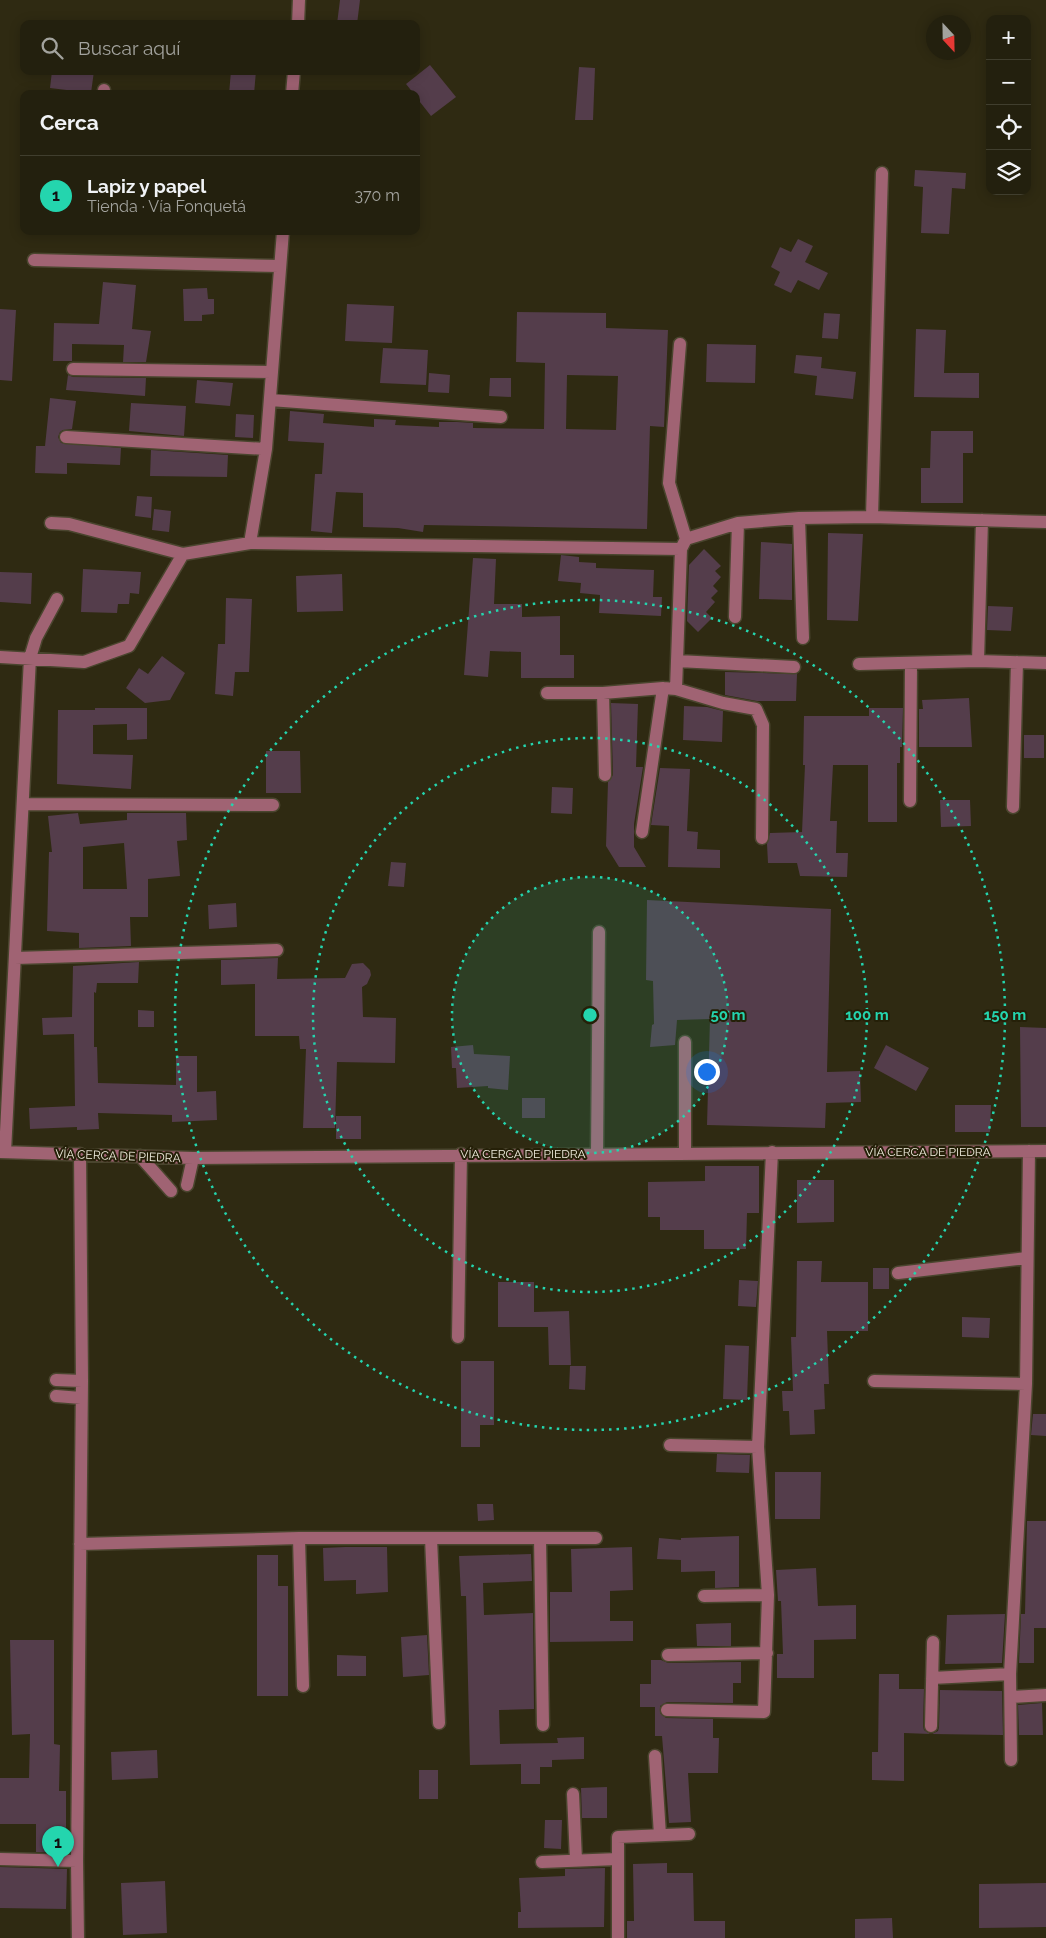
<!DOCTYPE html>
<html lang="es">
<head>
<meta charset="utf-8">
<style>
  :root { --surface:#23200e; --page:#2b2817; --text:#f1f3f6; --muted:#a3a39e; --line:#403e2e; --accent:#24d5ae }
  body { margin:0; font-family:Raleway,sans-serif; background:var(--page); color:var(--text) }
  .controls { position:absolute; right:15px; top:15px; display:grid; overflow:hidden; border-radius:10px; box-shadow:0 2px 12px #0003 }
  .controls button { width:45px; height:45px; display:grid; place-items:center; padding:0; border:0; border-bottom:1px solid var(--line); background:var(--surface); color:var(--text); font:25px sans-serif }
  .compass { position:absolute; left:926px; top:15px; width:45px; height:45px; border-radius:50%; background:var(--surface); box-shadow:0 2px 12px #0003; rotate:158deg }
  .you { position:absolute; left:706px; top:1071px; width:18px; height:18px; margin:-12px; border:4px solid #fff; border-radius:50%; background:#1a73e8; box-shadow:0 0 0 8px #1a73e833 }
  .badge { display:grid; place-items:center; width:32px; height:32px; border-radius:50%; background:var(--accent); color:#111; font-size:16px; font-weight:700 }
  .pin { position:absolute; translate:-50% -41px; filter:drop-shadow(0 1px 2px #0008) }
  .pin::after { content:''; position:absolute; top:26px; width:18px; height:15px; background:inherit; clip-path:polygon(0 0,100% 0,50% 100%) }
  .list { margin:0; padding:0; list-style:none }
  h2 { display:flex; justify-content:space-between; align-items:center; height:65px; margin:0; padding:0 20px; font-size:21px }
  h2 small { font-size:16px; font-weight:400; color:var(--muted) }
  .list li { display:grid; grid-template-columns:32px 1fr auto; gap:15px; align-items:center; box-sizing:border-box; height:80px; padding:0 20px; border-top:1px solid var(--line) }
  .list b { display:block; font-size:19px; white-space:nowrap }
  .list p { margin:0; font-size:16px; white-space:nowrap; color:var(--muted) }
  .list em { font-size:16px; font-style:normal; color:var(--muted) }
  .icon { flex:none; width:28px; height:28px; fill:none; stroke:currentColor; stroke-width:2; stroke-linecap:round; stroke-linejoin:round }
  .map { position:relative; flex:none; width:1046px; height:1938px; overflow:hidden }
  .search { position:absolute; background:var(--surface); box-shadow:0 2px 12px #0003; left:20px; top:20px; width:400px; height:55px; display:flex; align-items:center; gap:12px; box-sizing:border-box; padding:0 18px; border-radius:10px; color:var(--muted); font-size:19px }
  .panel { position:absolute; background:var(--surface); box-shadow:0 2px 12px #0003; left:20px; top:90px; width:400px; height:145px; border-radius:10px }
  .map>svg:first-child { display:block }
  .building { fill:#543d4b; fill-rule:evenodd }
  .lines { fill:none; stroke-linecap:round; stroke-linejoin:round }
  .minor-casing { stroke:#4a452e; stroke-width:15 }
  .minor { stroke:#a06373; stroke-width:12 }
  .ring { fill:none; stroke:#24d5ae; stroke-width:2.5; stroke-dasharray:2.5 5 }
  .labels { text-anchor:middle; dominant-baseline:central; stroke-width:4; stroke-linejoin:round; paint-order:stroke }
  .street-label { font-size:12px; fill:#efecdd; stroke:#252008 }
  .centre { fill:#24d5ae; stroke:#252008; stroke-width:2.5 }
  .ring-label { font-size:15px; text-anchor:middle; font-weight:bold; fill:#24d5ae; stroke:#252008; stroke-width:4; stroke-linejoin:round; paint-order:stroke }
</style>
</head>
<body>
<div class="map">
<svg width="1046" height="1938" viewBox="0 0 1046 1938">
  <rect width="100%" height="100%" fill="#2f2a12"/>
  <path class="building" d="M340,0h20l-3,24h-20z
    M430,65l26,32 -25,19 -15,-19v-3h-2l-8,-10z
    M579,67l16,1 -2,52h-18z
    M52,71h42l-3,22 -41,-5z
    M231,71h25l-2,23h-25z
    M915,170l51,3 -1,16 -13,-1 -3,46 -28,-1 2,-46 -9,-1z
    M798,239l15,7 -8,16 23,11 -9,17 -21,-10 -7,13 -17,-8 6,-13 -9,-5 9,-20 11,5z
    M103,282l33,3 -4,44 19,2 -5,31h-23l1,-17 -52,-1v17h-19l1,-38 45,1z
    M207,288l1,11h6v15l-12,1v6h-18l-1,-32z
    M347,304l47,2 -2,37 -47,-2z
    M0,309l16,1 -4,71 -12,-1z
    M517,312l89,1v15l62,2 -4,97 -14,-1 -3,103 -223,-4 -1,7 -25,-4 -35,-1v-34l-27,-1 -4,41 -21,-2 4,-57h7l2,-31 -36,-2 2,-30 34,3 -1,9 51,4v-8l22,1 -1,5 44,2v-5h18l16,1v5l71,1 1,-66 -29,-1zM567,375l51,1 -2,54 -50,-1z
    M824,313l16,1 -2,25 -16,-1z
    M916,329l30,1 -2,43h35v25l-65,-1z
    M707,344l49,1 -1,38 -49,-1z
    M383,348l45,2 -2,35 -46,-2z
    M796,355l26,2 -1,11 35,4 -3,27 -38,-4 2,-19 -23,-3z
    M429,373l21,2 -1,18 -21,-1z
    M68,375l5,2 73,1 -1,18 -79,-6z
    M490,378h21v19l-22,-1z
    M197,380l36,3 -3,23 -35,-3z
    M50,398l26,3 -4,28 -9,1 -3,2 -2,5 3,6 60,5 -1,17 -53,-2v11l-32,-1 1,-27h9z
    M131,403l55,3 -2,30 -55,-5z
    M236,414l18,1 -1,23 -18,-1z
    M931,431h42v22h-10v50h-42v-35h9z
    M151,450l77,5 -1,22 -77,-1z
    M137,496l15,1 -1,21 -16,-2z
    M154,509l17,2 -2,21 -17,-2z
    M828,533l35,1 -5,87 -31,-1z
    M761,542l31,2v56l-33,-1z
    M704,549l17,17 -6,5 6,6 -8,9 5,5 -7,7 4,4 -9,10 6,6 -14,14 -11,-11 2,-56z
    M561,555l18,2v5l17,1v5l58,2 -1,27h9l-1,19 -62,-3 1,-18 -20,-2 1,-10 -23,-2z
    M473,558l23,1 -2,45h28v13l38,-1v39h14v23h-53v-26l-31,-1 -2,26 -24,-2z
    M83,569l58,3 -2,22 -9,-1 -1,11h-11l-1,9 -36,-1z
    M0,572l32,1 -1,31 -31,-2z
    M342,574l1,37 -46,1 -1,-36z
    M226,598l26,1 -3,73h-14l-2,24 -18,-2 3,-50h7z
    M988,606l25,1 -2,24 -24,-1z
    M162,656l23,17 -15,27 -25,3 -19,-15 13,-20 9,6z
    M725,672l72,2 -1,27h-39l-32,-6z
    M969,698l3,49h-53v-38h4l-1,-9z
    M611,703l27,1 -2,63h7l-9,57v23l12,20h-27l-13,-21 2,-64 5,-7z
    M684,706l23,1 16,4 -1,31 -39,-2z
    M95,708h52v31l-20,1v-16l-34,1v29l40,1 -2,34 -74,-5 1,-74h37z
    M869,708h34l-1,39h-2v16h-3v59h-29v-57h-35l-3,56h7l-1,32h12l-1,24 -47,-1 -3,-13h-29l-1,-19 3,-11 32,-1 3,-67h-2l1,-49h65z
    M1024,735h20v23h-20z
    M266,751h34l1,42h-35z
    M660,768l30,1 -3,62 11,1 -1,17 23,1v18l-52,-1 1,-41 -18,-1z
    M552,787l21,1 -1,26 -21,-1z
    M940,800h30l1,26 -30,1z
    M78,813l2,11 47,-4v-7h59l1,27 -10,1 3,35 -32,3v38h-18l1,29 -52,2v-15l-32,-2 2,-79h3l-4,-36zM124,843l3,46h-44v-42z
    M391,862l15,1 -2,24 -16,-1z
    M647,900l184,9 -4,163 33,-1 1,31 -35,1 -1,25 -118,-3 3,-106 -33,1 -2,25 -25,2 2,-22 2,-1 -1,-43 -7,-1z
    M236,903l1,24 -28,2 -1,-24z
    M278,958l-1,21 68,-1 7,-14 11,-1 7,7 1,5 -4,9 -5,3 1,30 33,1 -1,45 -58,-1 -2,66h-32l3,-79h-6l-1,-13h-44v-52l-34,1v-25z
    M139,962l-1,21h-41l-1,10 -2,-1v55h3l1,36 78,2v-29h21v36l19,-1 1,29 -45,2v-7l-74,-2 1,16 -22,1v-3l-47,2 -1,-21 46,-2 -1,-72 -31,1 -1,-17 30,-1 1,-51z
    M138,1010l16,1v16h-16z
    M1020,1027l26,1v99h-25z
    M473,1045l1,9 36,2 -2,34 -20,-2v-2l-31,2 -1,-20h-4l-1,-21z
    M886,1045l43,23 -13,23 -42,-23z
    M522,1098h23v20h-23z
    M955,1105h36l-1,27h-35z
    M336,1116h25v23h-25z
    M705,1166h54v47h-12l-1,36h-42v-19h-44v-13h-12v-35l57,-1z
    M797,1180h37v42l-37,1z
    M797,1261h25l-1,21h47v49h-41l2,53h-5l1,25 -11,1 1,24 -25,1 -1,-24h-6l-1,-20h11l-2,-54h5z
    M873,1268h16v21h-16z
    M739,1280l19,1 -2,26 -18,-1z
    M498,1282h36v30l35,-1 2,54h-22l-1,-38h-50z
    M962,1317l28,1 -1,20 -27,-1z
    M725,1345l24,1 -2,54 -24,-1z
    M461,1361h33v64h-14v22h-19z
    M570,1366h16l-1,24 -16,-1z
    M1033,1414h13v22l-15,-1z
    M717,1454l33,1 -1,18 -33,-1z
    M775,1472h46l-1,47h-45z
    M477,1504h16l1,16 -16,1z
    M1027,1521h19v107h-12v35h-15l2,-49h4z
    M739,1536v51l-24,1v-17l-34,1v-12l-24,-1 2,-21 22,2v-2z
    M345,1547h42l1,45 -32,2v-14l-32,1 -1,-33z
    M632,1547l1,43 -23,1v30h23v20l-83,1v-50h22l-1,-43z
    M531,1554l1,27 -49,2 1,32 49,-2 1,96 -35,1 1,34 58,-1 -1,-5 27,-1v22l-32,1v7h-12v17h-19v-20l-51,1 -4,-169h-5l-2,-40z
    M257,1555h21v31h10v110h-31z
    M816,1568l2,38 38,-1v34l-42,1v38h-37v-24h6l-2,-53h-3l-2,-31z
    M1005,1614l-3,49 -57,1 2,-49z
    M731,1623v23h-34l-1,-22z
    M427,1635l2,40 -26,2 -2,-40z
    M10,1640h44v104l6,1 -1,46h7v62l-30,-1v-28h-36v-46h29l1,-44 -18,1z
    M337,1655l29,1v20h-29z
    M651,1660h10l7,3 73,-1v21h-8v20l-66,-1 -7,4v7l6,5 47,1v19h6l-1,35h-30l3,49 -22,1 -7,-87h-7v-29h-15v-23h11z
    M879,1674h20v15h25l-1,37 1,4 6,4 -26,-1v48l-32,-1v-28h6z
    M940,1690l62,1 1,44 -71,-1 6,-3 1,-4z
    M1042,1703l1,32h-24l-1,-30z
    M157,1750l1,28 -46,2 -1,-28z
    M419,1770h19v29h-19z
    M607,1787v31h-25l-1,-30z
    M545,1820h17l-1,29 -17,-1z
    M667,1863v10h26l1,48h31v17h-98v-17h7l-1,-57z
    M0,1867l67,2 -1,40 -66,-1z
    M605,1868l-1,59 -86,1v-16h3l-2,-34 46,-2v-7z
    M165,1881l2,52 -44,2 -2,-52z
    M1046,1883v44l-67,1v-44z
    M892,1918l1,20h-38v-19z"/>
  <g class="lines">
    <defs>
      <path id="minor" d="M298,24l1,-24
        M104,94v-4
        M292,94l2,-23
        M34,260l245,6
        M680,344l-11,139 17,56
        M73,369l198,3
        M270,400l231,17
        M66,437l200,12
        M872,517l10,-344
        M799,518l4,120
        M51,523l18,1 114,30
        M250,543l16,-94 17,-218
        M735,617l3,-94
        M0,657l84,5 45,-16 54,-92 67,-11 431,6 5,-10 52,-16 61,-5 73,-1 174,5
        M678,661l116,6
        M978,661l4,-141
        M859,664l119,-3 68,2
        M676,689l5,-140
        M547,693h56l60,-5 13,1 47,14 33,6 7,16 -1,113
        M603,693l2,82
        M910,801l1,-138
        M23,804l250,1
        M1013,807l4,-145
        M642,832l21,-144
        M15,958l262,-8
        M0,1152l193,6 853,-7
        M5,1152l25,-494 6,-20 21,-39
        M597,1153l2,-221
        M685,1153v-111
        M140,1156l31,35
        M187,1185l6,-27
        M898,1273l128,-15
        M458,1337l3,-183
        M56,1380l26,1
        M874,1381l152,3
        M56,1396l25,2
        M670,1445l88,2
        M299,1538l4,148
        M431,1538l8,185
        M540,1538l3,187
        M80,1544l219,-6h297
        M704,1596l64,-1
        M668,1655l99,-2
        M932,1678l78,-4
        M1011,1697l35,-2
        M667,1710l97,2 4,-117 -10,-148 14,-295
        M931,1726l2,-84
        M655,1756l5,79
        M1011,1760l-1,-86 16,-290 3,-233
        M573,1794l3,66
        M0,1859l77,2
        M542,1862l76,-3
        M78,1938l-1,-77 5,-480 -2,-227
        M618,1938v-101l71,-3"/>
    </defs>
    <use href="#minor" class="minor-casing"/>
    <use href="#minor" class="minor"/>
  </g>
  <circle cx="590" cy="1015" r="138" fill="#24d5ae" fill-opacity=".12"/>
  <g class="ring">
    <circle cx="590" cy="1015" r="138"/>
    <circle cx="590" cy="1015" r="277"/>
    <circle cx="590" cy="1015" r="415"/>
  </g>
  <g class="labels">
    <g class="street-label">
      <text x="928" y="1152">VÍA CERCA DE PIEDRA</text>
      <text x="523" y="1154">VÍA CERCA DE PIEDRA</text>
      <text transform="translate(118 1156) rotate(2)">VÍA CERCA DE PIEDRA</text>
    </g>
  </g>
  <circle cx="590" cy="1015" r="8" class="centre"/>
  <g class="ring-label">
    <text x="728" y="1020">50 m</text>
    <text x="867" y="1020">100 m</text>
    <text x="1005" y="1020">150 m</text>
  </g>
</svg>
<div class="controls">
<button>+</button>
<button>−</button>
<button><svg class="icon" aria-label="locate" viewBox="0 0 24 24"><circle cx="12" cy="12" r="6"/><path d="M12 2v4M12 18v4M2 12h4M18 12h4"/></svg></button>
<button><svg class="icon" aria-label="layers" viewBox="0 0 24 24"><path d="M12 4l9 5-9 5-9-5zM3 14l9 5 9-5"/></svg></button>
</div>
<svg class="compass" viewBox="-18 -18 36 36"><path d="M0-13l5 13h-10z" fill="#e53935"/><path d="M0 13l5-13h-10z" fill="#a3a39e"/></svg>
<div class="you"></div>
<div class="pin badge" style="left:58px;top:1867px">1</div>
<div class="search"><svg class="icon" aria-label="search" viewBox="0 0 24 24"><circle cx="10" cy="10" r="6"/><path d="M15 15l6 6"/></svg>Buscar aquí</div>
<section class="panel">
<h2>Cerca<small></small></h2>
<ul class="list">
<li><span class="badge">1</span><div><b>Lapiz y papel</b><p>Tienda · Vía Fonquetá</p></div><em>370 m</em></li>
</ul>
</section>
</div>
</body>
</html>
